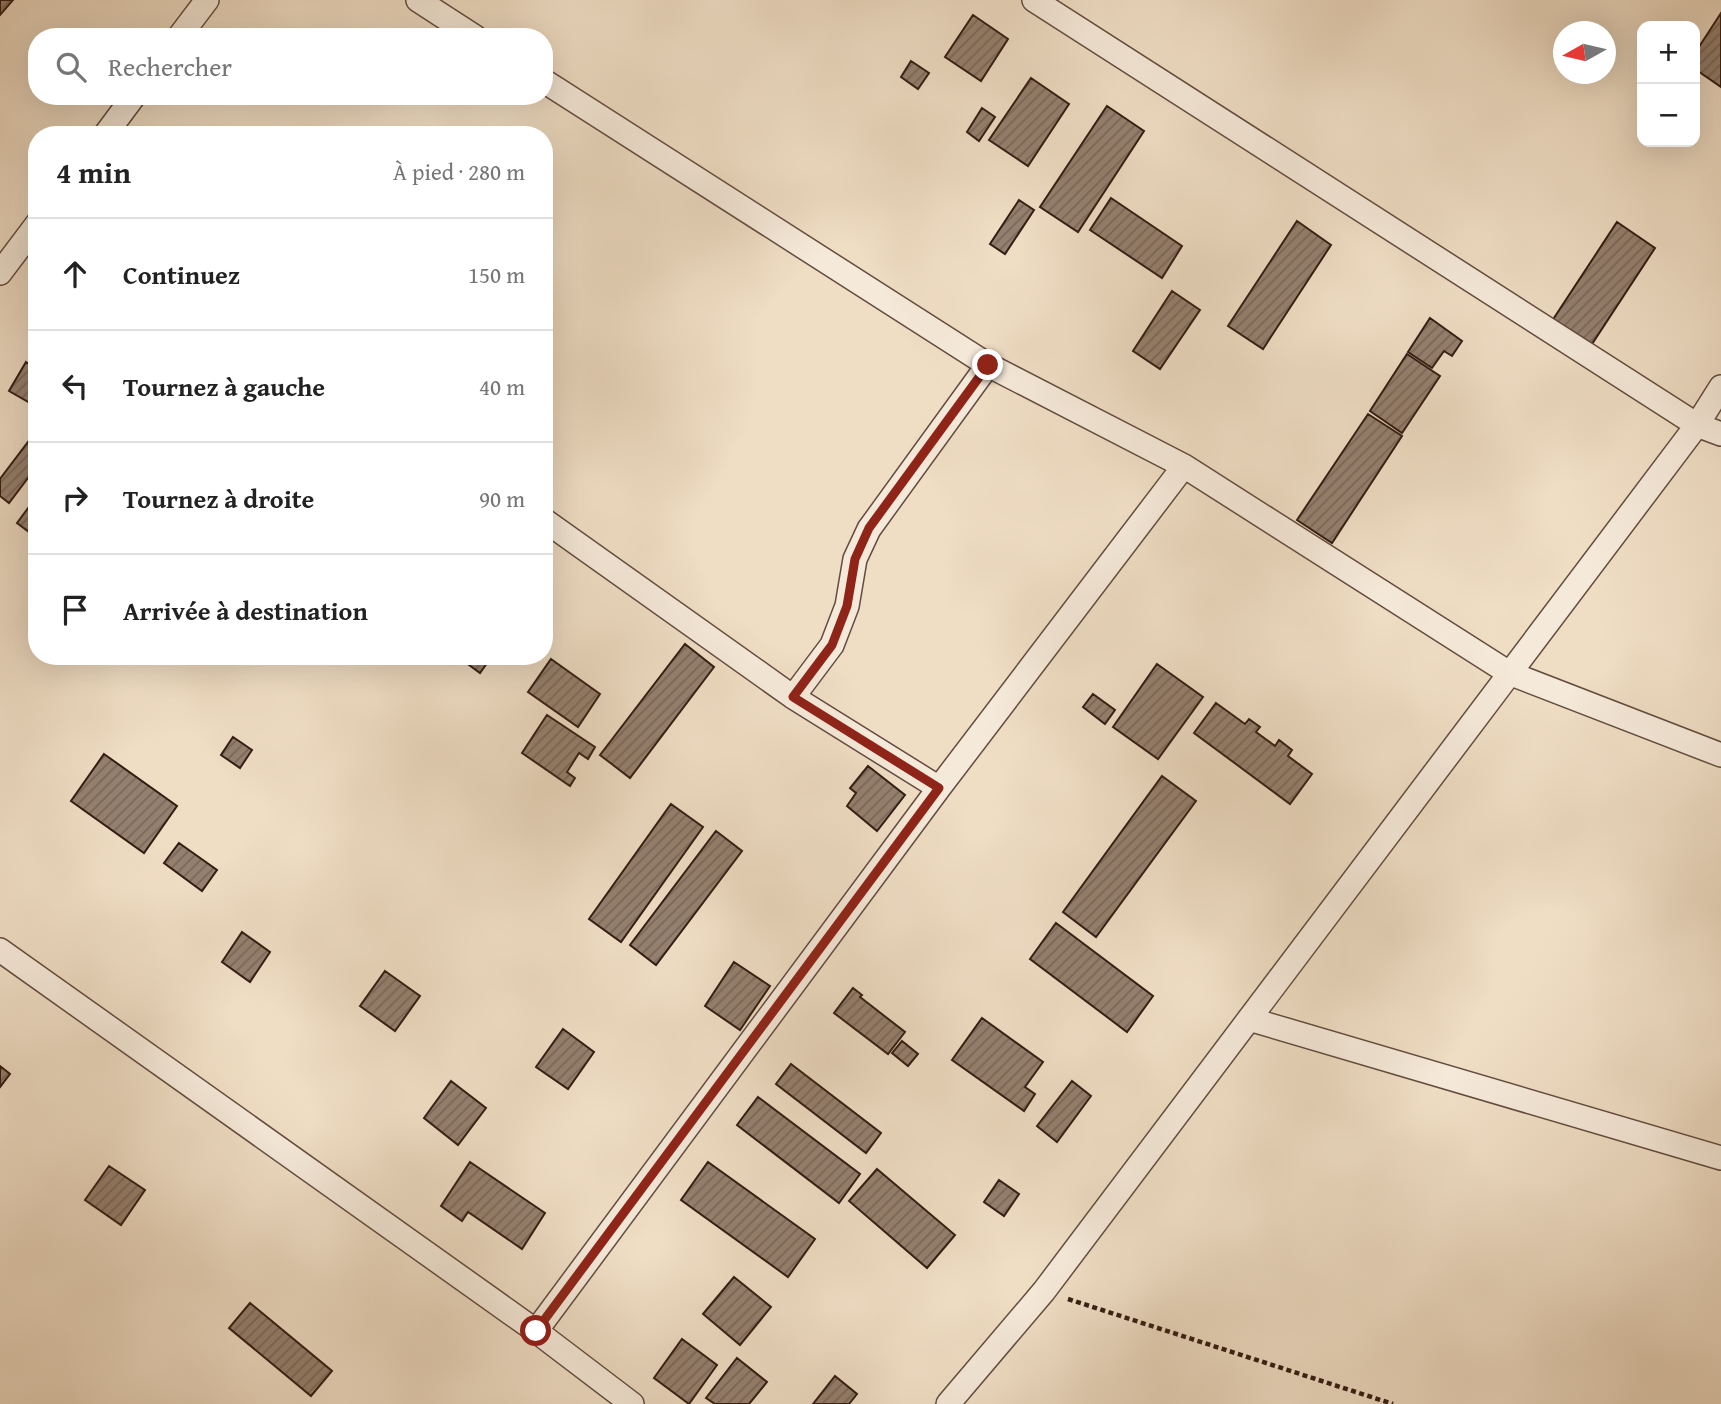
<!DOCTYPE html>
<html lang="fr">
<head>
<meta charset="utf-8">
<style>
  :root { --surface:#fff; --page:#f6f6f6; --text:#222; --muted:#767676; --line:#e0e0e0 }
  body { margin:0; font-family:"Gentium Book Plus",serif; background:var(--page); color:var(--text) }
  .controls { position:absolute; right:21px; top:21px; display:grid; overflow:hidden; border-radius:14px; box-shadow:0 7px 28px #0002 }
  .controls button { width:63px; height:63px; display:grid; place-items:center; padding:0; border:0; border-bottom:2px solid var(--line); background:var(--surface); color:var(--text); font:35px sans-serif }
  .compass { position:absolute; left:1553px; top:21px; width:63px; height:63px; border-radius:50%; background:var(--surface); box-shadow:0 7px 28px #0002; rotate:262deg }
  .stop { position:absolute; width:21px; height:21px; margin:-16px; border:5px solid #8f2418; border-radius:50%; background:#fff }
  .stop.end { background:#8f2418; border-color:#fff; box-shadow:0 2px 7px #0008 }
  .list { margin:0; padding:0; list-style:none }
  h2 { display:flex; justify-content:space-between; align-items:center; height:91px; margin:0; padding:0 28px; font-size:30px }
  h2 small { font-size:23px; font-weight:400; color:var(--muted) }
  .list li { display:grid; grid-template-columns:46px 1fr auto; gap:21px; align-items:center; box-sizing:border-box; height:112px; padding:0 28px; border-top:2px solid var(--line) }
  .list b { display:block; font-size:26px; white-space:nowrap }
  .list em { font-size:23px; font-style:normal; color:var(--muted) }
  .icon { flex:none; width:38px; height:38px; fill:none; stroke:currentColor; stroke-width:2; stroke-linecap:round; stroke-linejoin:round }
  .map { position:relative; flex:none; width:1721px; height:1404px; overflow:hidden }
  .search { position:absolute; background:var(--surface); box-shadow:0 7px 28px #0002; left:28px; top:28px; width:525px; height:77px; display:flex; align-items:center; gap:18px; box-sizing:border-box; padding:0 24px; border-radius:28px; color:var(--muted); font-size:26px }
  .panel { position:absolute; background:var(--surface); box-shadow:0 7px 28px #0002; left:28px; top:126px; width:525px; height:539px; border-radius:28px }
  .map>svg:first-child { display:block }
  .building { fill:url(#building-hatch); stroke:#341c13; stroke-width:2 }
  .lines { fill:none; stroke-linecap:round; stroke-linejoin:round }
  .street-casing { stroke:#634c3f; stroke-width:26 }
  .path { stroke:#341c13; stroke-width:4.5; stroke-dasharray:5 3.5; stroke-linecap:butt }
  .street { stroke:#f5e9d9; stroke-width:23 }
  .route { stroke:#8f2418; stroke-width:9 }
</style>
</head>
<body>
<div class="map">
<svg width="1721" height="1404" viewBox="0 0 1721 1404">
  <defs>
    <pattern id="building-hatch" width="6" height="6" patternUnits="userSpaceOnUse" patternTransform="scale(1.75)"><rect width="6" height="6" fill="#95806f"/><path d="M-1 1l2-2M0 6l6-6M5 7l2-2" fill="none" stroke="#7a685a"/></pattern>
  </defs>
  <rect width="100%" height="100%" fill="#efddc4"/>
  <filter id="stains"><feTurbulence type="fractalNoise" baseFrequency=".00286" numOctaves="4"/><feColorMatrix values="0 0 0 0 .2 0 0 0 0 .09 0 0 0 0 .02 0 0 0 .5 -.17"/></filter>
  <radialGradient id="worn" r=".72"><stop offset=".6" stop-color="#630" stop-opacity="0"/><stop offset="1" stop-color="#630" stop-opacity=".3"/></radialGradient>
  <path class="building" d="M0,0h13l-13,15z
    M1721,13v74l-26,-18v-16z
    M973,15l35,24 -27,42 -36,-24z
    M911,61l18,12 -11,16 -17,-12z
    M1031,78l38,26 -41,62 -39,-26z
    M1107,106l37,25 -66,101 -38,-25z
    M982,108l13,9 -16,24 -12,-9z
    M1111,198l71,48 -20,32 -72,-48z
    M1019,200l15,10 -29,44 -15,-10z
    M1297,221l34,24 -68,104 -35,-23z
    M1617,222l38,26 -65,99 -38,-26z
    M1172,291l28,19 -40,59 -27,-18z
    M1430,318l32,23 -10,15 -8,-5 -12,17 -24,-16z
    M1407,354l33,22 -38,57 -32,-22z
    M26,362l11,7v38l-28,-16z
    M1368,414l34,22 -70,107 -35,-23z
    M37,430v36l-28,37 -9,-7v-17z
    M37,496v42l-20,-15z
    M685,644l29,23 -84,111 -30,-23z
    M457,656h35l-12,17z
    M551,659l49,35 -22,33 -50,-35z
    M1157,664l46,33 -45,62 -45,-32z
    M1093,694l22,16 -10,14 -22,-17z
    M1216,703l29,21 4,-5 11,8 -4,5 19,14 4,-6 13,10 -4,6 24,18 -22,30 -96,-71z
    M547,715l48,32 -7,12 -9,-6 -12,19 8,6 -5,8 -48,-33z
    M233,737l19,13 -12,18 -19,-13z
    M104,754l73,52 -33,47 -73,-52z
    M868,766l37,29 -28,36 -30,-25 9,-13 -6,-5z
    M1162,776l34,25 -100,136 -33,-25z
    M671,804l32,23 -82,115 -32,-23z
    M716,831l26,20 -86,114 -26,-20z
    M179,843l38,27 -15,21 -38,-28z
    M1056,923l97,73 -26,36 -97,-73z
    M242,932l28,20 -20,30 -28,-20z
    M734,962l36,24 -30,44 -35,-24z
    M385,971l35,25 -25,35 -35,-25z
    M853,988l9,7 -2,2 45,35 -17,22 -54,-41z
    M982,1018l61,44 -18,25 10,7 -11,17 -72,-51z
    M563,1029l31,23 -26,37 -32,-22z
    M902,1041l16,13 -10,12 -16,-13z
    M791,1064l90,69 -15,20 -90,-69z
    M0,1066l10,8 -10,13z
    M451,1081l35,27 -28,37 -34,-27z
    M1072,1081l19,15 -34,46 -20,-16z
    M758,1097l102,77 -21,29 -102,-78z
    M470,1162l75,51 -23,36 -54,-37 -6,9 -21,-15z
    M708,1162l107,77 -27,38 -107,-77z
    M109,1166l36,24 -24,35 -36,-25z
    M877,1169l78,66 -28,33 -78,-67z
    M999,1180l20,14 -15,22 -20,-14z
    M734,1277l37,30 -31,38 -37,-31z
    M250,1303l82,68 -21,25 -82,-68z
    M682,1339l35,26 -28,39 -35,-26z
    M737,1358l30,24 -18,22h-34l-9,-6z
    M835,1376l22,18 -8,10h-36z"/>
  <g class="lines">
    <defs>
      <path id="street" d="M418,0l57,37
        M1034,0l663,425 24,9
        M179,37l28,-37
        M544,81l444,284 196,101 325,207 212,82
        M105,135l29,-39
        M0,273l37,-49
        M544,520l249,177 146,91
        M793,697l39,-52 15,-39 8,-47 14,-30 119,-164
        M0,950l536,381
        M1249,1019l472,139
        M632,1404l-96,-73 403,-543 245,-322
        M948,1404l96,-113 653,-866 24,-38"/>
    </defs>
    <use href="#street" class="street-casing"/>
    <path class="path" d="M1068,1299l325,105"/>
    <use href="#street" class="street"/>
  </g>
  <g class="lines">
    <path class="route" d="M536,1331l403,-543 -146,-91 39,-52 15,-39 8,-47 14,-31 119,-163"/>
  </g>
  <rect width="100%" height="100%" filter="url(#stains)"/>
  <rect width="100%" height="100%" fill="url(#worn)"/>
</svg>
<div class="controls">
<button>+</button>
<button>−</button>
</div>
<svg class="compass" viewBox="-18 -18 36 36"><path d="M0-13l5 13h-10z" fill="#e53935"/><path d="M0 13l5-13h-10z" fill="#767676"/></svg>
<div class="stop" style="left:536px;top:1331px"></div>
<div class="stop end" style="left:988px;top:365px"></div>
<div class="search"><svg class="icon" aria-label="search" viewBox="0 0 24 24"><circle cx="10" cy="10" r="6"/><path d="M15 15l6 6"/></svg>Rechercher</div>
<section class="panel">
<h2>4 min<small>À pied · 280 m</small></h2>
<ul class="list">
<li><svg class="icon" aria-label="ahead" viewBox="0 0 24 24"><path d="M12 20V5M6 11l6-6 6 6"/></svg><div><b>Continuez</b></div><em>150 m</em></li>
<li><svg class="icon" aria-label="left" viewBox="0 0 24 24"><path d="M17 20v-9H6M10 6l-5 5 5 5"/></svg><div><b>Tournez à gauche</b></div><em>40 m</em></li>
<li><svg class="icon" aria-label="right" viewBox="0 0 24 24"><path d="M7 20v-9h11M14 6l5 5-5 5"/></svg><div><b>Tournez à droite</b></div><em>90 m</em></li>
<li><svg class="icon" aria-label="arrive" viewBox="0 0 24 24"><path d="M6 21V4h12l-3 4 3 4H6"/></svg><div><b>Arrivée à destination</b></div></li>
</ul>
</section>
</div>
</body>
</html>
